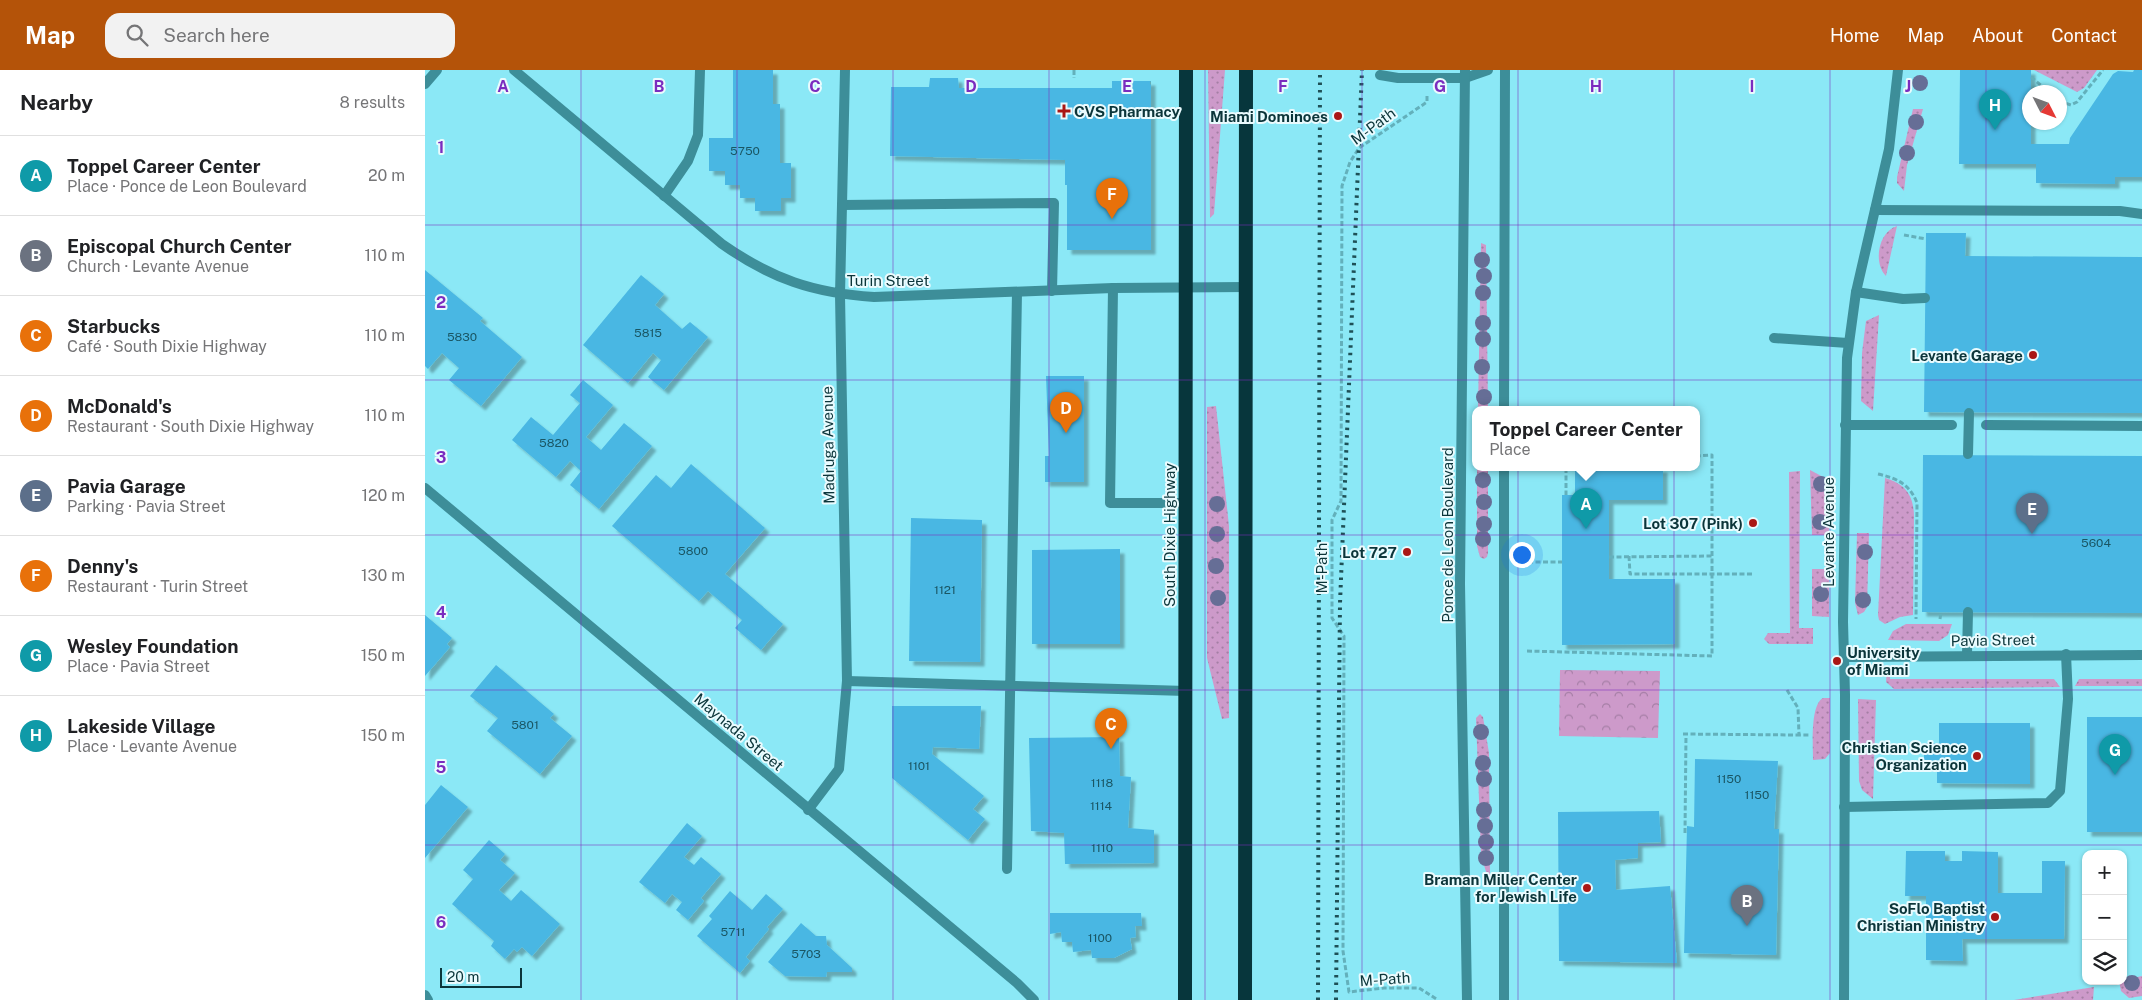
<!DOCTYPE html>
<html lang="en">
<head>
<meta charset="utf-8">
<style>
  :root { --surface:#fff; --page:#f2f2f2; --text:#202124; --muted:#757577; --line:#e0e0e0; --accent:#b45309 }
  body { margin:0; font-family:"Public Sans",sans-serif; background:var(--page); color:var(--text) }
  .controls { position:absolute; right:15px; bottom:15px; display:grid; overflow:hidden; border-radius:10px; box-shadow:0 1px 4px #0004 }
  .controls button { width:45px; height:45px; display:grid; place-items:center; padding:0; border:0; border-bottom:1px solid var(--line); background:var(--surface); color:var(--text); font:25px sans-serif }
  .compass { position:absolute; left:1597px; top:15px; width:45px; height:45px; border-radius:50%; background:var(--surface); box-shadow:0 1px 4px #0004; rotate:132deg }
  .scale { position:absolute; left:15px; bottom:12px; width:82px; box-sizing:border-box; padding-left:5px; border:2px solid #0b353a; border-top:0; font-size:14px; line-height:18px; white-space:nowrap; color:#0b353a; -webkit-text-stroke:4px #eafbfe; paint-order:stroke }
  .you { position:absolute; left:1096px; top:484px; width:18px; height:18px; margin:-12px; border:4px solid #fff; border-radius:50%; background:#1a73e8; box-shadow:0 0 0 8px #1a73e833 }
  .badge { display:grid; place-items:center; width:32px; height:32px; border-radius:50%; background:var(--accent); color:#fff; font-size:16px; font-weight:700 }
  .pin { position:absolute; translate:-50% -41px; filter:drop-shadow(0 1px 2px #0008) }
  .pin::after { content:''; position:absolute; top:26px; width:18px; height:15px; background:inherit; clip-path:polygon(0 0,100% 0,50% 100%) }
  .popup { position:absolute; left:1047px; top:336px; width:228px; height:65px; box-sizing:border-box; display:grid; place-content:center; border-radius:10px; background:var(--surface); filter:drop-shadow(0 1px 4px #0005); font-size:16px; white-space:nowrap; color:var(--muted) }
  .popup b { font-size:19px; color:var(--text) }
  .popup::after { content:''; position:absolute; left:50%; top:100%; margin-left:-10px; border:10px solid transparent; border-top-color:var(--surface) }
  .list { margin:0; padding:0; list-style:none }
  h2 { display:flex; justify-content:space-between; align-items:center; height:65px; margin:0; padding:0 20px; font-size:21px }
  h2 small { font-size:16px; font-weight:400; color:var(--muted) }
  .list li { display:grid; grid-template-columns:32px 1fr auto; gap:15px; align-items:center; box-sizing:border-box; height:80px; padding:0 20px; border-top:1px solid var(--line) }
  .list b { display:block; font-size:19px; white-space:nowrap }
  .list p { margin:0; font-size:16px; white-space:nowrap; color:var(--muted) }
  .list em { font-size:16px; font-style:normal; color:var(--muted) }
  .icon { flex:none; width:28px; height:28px; fill:none; stroke:currentColor; stroke-width:2; stroke-linecap:round; stroke-linejoin:round }
  .map { position:relative; flex:none; width:1717px; height:930px; overflow:hidden }
  header { display:flex; align-items:center; gap:30px; box-sizing:border-box; height:70px; padding:0 25px; background:var(--accent); color:#fff }
  header strong { font-size:24px }
  nav { display:flex; gap:28px; margin-inline-start:auto; font-size:18px }
  .search { width:350px; height:45px; background:var(--page); display:flex; align-items:center; gap:12px; box-sizing:border-box; padding:0 18px; border-radius:15px; color:var(--muted); font-size:19px }
  main { display:flex }
  aside { flex:1; background:var(--surface) }
  .map>svg:first-child { display:block }
  .grass { fill:url(#grass-dots) }
  .park { fill:url(#park-crowns) }
  .building { fill:#49b7e3; filter:url(#shadow) }
  .lines { fill:none; stroke-linecap:round; stroke-linejoin:round }
  .path { stroke:#63b0bb; stroke-width:3; stroke-dasharray:5 2.5; stroke-linecap:butt }
  .service { stroke:#3d8e99; stroke-width:10 }
  .minor { stroke:#3d8e99; stroke-width:10 }
  .tertiary { stroke:#3d8e99; stroke-width:10 }
  .trunk { stroke:#07363c; stroke-width:14 }
  .rail { stroke:#1e5056; stroke-width:4; stroke-dasharray:2.5 5; stroke-linecap:butt }
  .service-bridge { stroke:#3d8e99; stroke-width:10 }
  .tree { fill:#666e96 }
  .grid { fill:none; stroke:#7b2cbf; stroke-width:1; stroke-opacity:0.55 }
  .poi-dot { fill:#aa1715; stroke:#eafbfe; stroke-width:2 }
  .labels { text-anchor:middle; dominant-baseline:central; stroke-width:4; stroke-linejoin:round; paint-order:stroke }
  .number-label { font-size:12px; fill:#1a5664 }
  .poi-label { font-size:15px; font-weight:bold; fill:#0b353a; stroke:#eafbfe; text-anchor:end }
  .street-label { font-size:15px; fill:#0b353a; stroke:#eafbfe }
  .grid-label { font-size:16px; text-anchor:middle; font-weight:bold; fill:#7b2cbf; stroke:#eafbfe; stroke-width:4; stroke-linejoin:round; paint-order:stroke }
</style>
</head>
<body>
<header>
<strong>Map</strong>
<div class="search"><svg class="icon" aria-label="search" viewBox="0 0 24 24"><circle cx="10" cy="10" r="6"/><path d="M15 15l6 6"/></svg>Search here</div>
<nav><a>Home</a><a>Map</a><a>About</a><a>Contact</a></nav>
</header>
<main>
<aside>
<h2>Nearby<small>8 results</small></h2>
<ul class="list">
<li><span class="badge" style="background:#0f9aa8">A</span><div><b>Toppel Career Center</b><p>Place · Ponce de Leon Boulevard</p></div><em>20 m</em></li>
<li><span class="badge" style="background:#6b7280">B</span><div><b>Episcopal Church Center</b><p>Church · Levante Avenue</p></div><em>110 m</em></li>
<li><span class="badge" style="background:#e8710a">C</span><div><b>Starbucks</b><p>Café · South Dixie Highway</p></div><em>110 m</em></li>
<li><span class="badge" style="background:#e8710a">D</span><div><b>McDonald's</b><p>Restaurant · South Dixie Highway</p></div><em>110 m</em></li>
<li><span class="badge" style="background:#5c6f8a">E</span><div><b>Pavia Garage</b><p>Parking · Pavia Street</p></div><em>120 m</em></li>
<li><span class="badge" style="background:#e8710a">F</span><div><b>Denny's</b><p>Restaurant · Turin Street</p></div><em>130 m</em></li>
<li><span class="badge" style="background:#0f9aa8">G</span><div><b>Wesley Foundation</b><p>Place · Pavia Street</p></div><em>150 m</em></li>
<li><span class="badge" style="background:#0f9aa8">H</span><div><b>Lakeside Village</b><p>Place · Levante Avenue</p></div><em>150 m</em></li>
</ul>
</aside>
<div class="map">
<svg width="1717" height="930" viewBox="0 0 1717 930">
  <defs>
    <pattern id="grass-dots" width="8" height="8" patternUnits="userSpaceOnUse" patternTransform="scale(1.25)"><rect width="8" height="8" fill="#cd9aca"/><path d="M2 2h.1M6 6h.1" fill="none" stroke="#a57ea5" stroke-width="1.8" stroke-linecap="round"/></pattern>
    <pattern id="park-crowns" width="20" height="18" patternUnits="userSpaceOnUse" patternTransform="scale(1.25)"><rect width="20" height="18" fill="#cd9aca"/><path d="M2 6a3 3 0 1 1 6 0M12 15a3 3 0 1 1 6 0" fill="none" stroke="#a57ea5"/></pattern>
    <filter id="shadow"><feDropShadow dx="4.5" dy="4.5" stdDeviation="1" flood-color="#0004"/></filter>
  </defs>
  <rect width="100%" height="100%" fill="#8be8f6"/>
  <path class="grass" d="M783,0h17l-11,144 -4,4z
    M1609,0h63l-13,18 -7,4z
    M1488,39h10l-16,56 -3,26 -7,-8v-6z
    M1472,156l-11,50c-13,-13 -8,-44 11,-50z
    M1056,173l5,2 2,165h-10z
    M1454,245l-6,96 -12,-10 1,-48 4,-32z
    M791,336l13,120v192l-7,1 -15,-61v-251z
    M1052,398h11v85l-1,4 -3,2 -4,-2 -3,-11z
    M1385,400l15,8 4,12v45h-17z
    M1375,401l-1,157h14v16h-44l-5,-5 4,-6h22l-1,-161z
    M1460,408c21,6 29,18 29,39l-1,98 -13,2 -15,7 -6,-4 -1,-5z
    M1432,463h12l-2,74 -3,5 -6,3 -3,-12z
    M1387,499h17v48l-17,-1z
    M1481,554h46l-4,11 -9,6 -51,-1 5,-9z
    M1462,599l3,3v7h164l6,8 -166,2 -8,-7z
    M1654,609h63v7h-67z
    M1398,628h7v55l-5,6 -12,1c0,-15 -3,-55 10,-62z
    M1433,629l18,1 -3,99 -11,-9 -3,-9z
    M1055,644l3,3 6,36 1,122h-3l-6,-20 -5,-137z
    M1717,906v20l-13,2 -8,-7 -2,-10z
    M1669,917l-1,13h-79z"/>
  <path class="park" d="M1135,600l100,1 -2,67 -99,-2z"/>
  <path class="building" d="M308,0h40v34h7v59h11v35h-10v13h-26v-13h-15v-13h-15v-14h-16v-33h24z
    M1535,0h71v74h38l1,-6 43,-64 5,-3 15,1 1,-2h8v107h-27v7l-79,-1v-19h-77z
    M505,8h28l1,10h153v-7h39v169h-84v-65h-2v-25l-175,-4 1,-69h38z
    M1501,163h40l-1,23 177,1v156l-218,-1z
    M0,200l58,48 -3,3 42,36 -41,49 -32,-26 10,-12 -17,-15 -14,16 -3,-3z
    M216,205l23,19 -9,11 27,24 8,-7 18,15 -44,53 -16,-13 13,-17 -8,-7 -25,30 -45,-38z
    M621,306h38v106h-39v-26h4z
    M158,310l30,25 -27,32 15,13 23,-27 28,23 -53,63 -29,-24 11,-14 -11,-10 -14,16 -44,-37 19,-23 22,18 27,-32 -10,-8z
    M1498,385l219,1v157l-220,-1z
    M266,394l74,64 -40,46 58,50 -22,26 -26,-22 7,-8 -34,-29 -9,10 -87,-75 44,-51 15,13z
    M1150,398h88v32h-54v79h66v65l-113,1v-150h13z
    M486,448l71,2 -2,142 -71,-1z
    M695,479v95h-88v-94z
    M0,545l27,23 -5,6 3,3 -25,29z
    M71,595l58,49 -4,4 22,18 -32,38 -53,-43 11,-13 -28,-22z
    M467,636h89l-2,43 -46,-2 -1,7 52,42 -11,13 12,10 -17,21 -76,-62z
    M1662,647h55v115h-55z
    M1514,653h91v61l-93,-1v-22h-13v-18h15z
    M694,667l1,39 11,1 -3,51 26,2v33l-89,1 -1,-31 -33,-2 -2,-93z
    M1270,689l83,2 -4,68h5l-3,126 -92,-2 3,-127 7,1z
    M16,715l27,22 -43,51v-53z
    M1234,741l2,31 -23,1v15l-23,2 1,30 54,-4 7,77 -118,-2 -1,-149z
    M262,753l15,13 -18,21 10,8 7,-8 20,17 -20,24 3,3 -16,19 -12,-10 6,-8 -10,-8 -7,9 -26,-21z
    M64,770l16,14 -5,6 15,13 -16,17 12,11 10,-11 39,34 -28,32 -10,-9 -5,5 -3,-3 -9,10 -14,-13 3,-5 -42,-37 21,-25 -10,-9z
    M1481,781h39v10h17v-10l36,1v41h44v-32h23l-1,78h-102l1,22 -37,-1v-64h-21z
    M305,821l22,19 14,-16 17,15 -16,18 2,2 -23,28 4,4 -10,12 -43,-37 15,-17 -3,-3z
    M625,843h91l1,13h-7l1,11 -6,1 2,11 -18,9h-22l-1,-8 -18,2 -1,-10h-10l-1,-10 -11,2z
    M376,853l15,13h10l1,9 25,23v4h-25l-1,5 -41,-1 -17,-14z"/>
  <g class="lines">
    <path class="path" d="M649,0v8
      M1606,7l18,15
      M725,13h1
      M1002,26v6l-68,46 -9,14 -8,24 -1,315 -9,19v98l12,18 -1,315 6,41 35,-4h35l19,12
      M1634,31l12,4 6,-3 26,-32
      M1479,165l22,4
      M1141,398v27
      M1453,404c18,4 32,10 39,29l-1,116
      M1204,486l1,18h124
      M1184,487l104,-1
      M1103,492h34
      M1515,549l1,-7
      M1102,581l185,5v-201l-16,1
      M1362,620l11,18 1,27h11
      M1258,664l116,1
      M1260,763l1,-99"/>
    <path class="service" d="M955,5l18,3h67
      M239,126l24,-35 10,-26 2,-65
      M417,135l212,-2 -2,88
      M1450,140l245,1 22,3
      M688,218l-3,215h75
      M1431,222l47,7 22,-1
      M1349,268l74,5
      M1420,355h107
      M1561,355l156,1
      M1542,585l1,-43
      M422,611l339,10
      M1419,737l204,-4 12,-12 8,-92 -2,-45
      M582,799l10,-577"/>
    <path class="minor" d="M89,0l208,174c50,35 91,49 152,53l239,-9 133,-1
      M1040,8l23,-8
      M0,14l12,-14
      M1420,587l297,-2
      M383,740l31,-41 8,-88 -7,-386 5,-225
      M0,925l3,5
      M1419,930l1,-305 -2,-73 4,-264 9,-66 33,-143 9,-79"/>
    <path class="tertiary" d="M1040,0l-5,514 7,416
      M1079,340l1,-340
      M1079,398v532
      M0,418l592,495 17,17"/>
    <path class="trunk" d="M760,930l1,-930
      M820,930l1,-930"/>
    <path class="rail" d="M893,930l2,-930
      M911,930l4,-397 22,-533"/>
    <path class="service-bridge" d="M1543,384l1,-41"/>
  </g>
  <g class="tree">
    <circle cx="1495" cy="13" r="8"/>
    <circle cx="1491" cy="52" r="8"/>
    <circle cx="1482" cy="83" r="8"/>
    <circle cx="1057" cy="190" r="8"/>
    <circle cx="1059" cy="206" r="8"/>
    <circle cx="1058" cy="223" r="8"/>
    <circle cx="1058" cy="253" r="8"/>
    <circle cx="1058" cy="269" r="8"/>
    <circle cx="1057" cy="297" r="8"/>
    <circle cx="1059" cy="327" r="8"/>
    <circle cx="1058" cy="410" r="8"/>
    <circle cx="1396" cy="414" r="8"/>
    <circle cx="1059" cy="432" r="8"/>
    <circle cx="792" cy="434" r="8"/>
    <circle cx="1395" cy="452" r="8"/>
    <circle cx="1059" cy="454" r="8"/>
    <circle cx="792" cy="464" r="8"/>
    <circle cx="1058" cy="469" r="8"/>
    <circle cx="1440" cy="482" r="8"/>
    <circle cx="791" cy="496" r="8"/>
    <circle cx="1396" cy="524" r="8"/>
    <circle cx="793" cy="528" r="8"/>
    <circle cx="1438" cy="530" r="8"/>
    <circle cx="1056" cy="662" r="8"/>
    <circle cx="1058" cy="693" r="8"/>
    <circle cx="1059" cy="709" r="8"/>
    <circle cx="1059" cy="740" r="8"/>
    <circle cx="1060" cy="756" r="8"/>
    <circle cx="1061" cy="772" r="8"/>
    <circle cx="1061" cy="788" r="8"/>
    <circle cx="1707" cy="913" r="8"/>
  </g>
  <path class="grid" d="M156,0v930M312,0v930M468,0v930M624,0v930M780,0v930M937,0v930M1093,0v930M1249,0v930M1405,0v930M1561,0v930M0,155h1717M0,310h1717M0,465h1717M0,620h1717M0,775h1717"/>
  <g class="poi-dot">
    <path d="M636.5 33.5h5v5h5v5h-5v5h-5v-5h-5v-5h5z"/>
    <circle cx="913" cy="46" r="5"/>
    <circle cx="1608" cy="285" r="5"/>
    <circle cx="1328" cy="453" r="5"/>
    <circle cx="982" cy="482" r="5"/>
    <circle cx="1412" cy="591" r="5"/>
    <circle cx="1552" cy="686" r="5"/>
    <circle cx="1162" cy="818" r="5"/>
    <circle cx="1570" cy="847" r="5"/>
  </g>
  <g class="labels">
    <g class="number-label">
      <text x="320" y="81">5750</text>
      <text x="223" y="263">5815</text>
      <text x="37" y="267">5830</text>
      <text x="129" y="373">5820</text>
      <text x="1671" y="473">5604</text>
      <text x="268" y="481">5800</text>
      <text x="520" y="520">1121</text>
      <text x="100" y="655">5801</text>
      <text x="494" y="696">1101</text>
      <text x="1304" y="709">1150</text>
      <text x="677" y="713">1118</text>
      <text x="1332" y="725">1150</text>
      <text x="676" y="736">1114</text>
      <text x="677" y="778">1110</text>
      <text x="308" y="862">5711</text>
      <text x="675" y="868">1100</text>
      <text x="381" y="884">5703</text>
    </g>
    <g class="poi-label">
      <text x="649" y="41" text-anchor="start">CVS Pharmacy</text>
      <text x="903" y="46">Miami Dominoes</text>
      <text x="1598" y="285">Levante Garage</text>
      <text x="1318" y="453">Lot 307 (Pink)</text>
      <text x="972" y="482">Lot 727</text>
      <text x="1422" y="582" text-anchor="start">University<tspan x="1422" dy="17">of Miami</tspan></text>
      <text x="1542" y="677">Christian Science<tspan x="1542" dy="17">Organization</tspan></text>
      <text x="1152" y="809">Braman Miller Center<tspan x="1152" dy="17">for Jewish Life</tspan></text>
      <text x="1560" y="838">SoFlo Baptist<tspan x="1560" dy="17">Christian Ministry</tspan></text>
    </g>
    <g class="street-label">
      <text transform="translate(948 56) rotate(-36)">M-Path</text>
      <text x="463" y="210">Turin Street</text>
      <text transform="translate(403 375) rotate(-91)">Madruga Avenue</text>
      <text transform="translate(1403 462) rotate(-90)">Levante Avenue</text>
      <text transform="translate(744 465) rotate(-90)">South Dixie Highway</text>
      <text transform="translate(1022 465) rotate(-90)">Ponce de Leon Boulevard</text>
      <text transform="translate(896 498) rotate(-90)">M-Path</text>
      <text transform="translate(1568 570) rotate(-1)">Pavia Street</text>
      <text transform="translate(314 662) rotate(40)">Maynada Street</text>
      <text transform="translate(960 909) rotate(-4)">M-Path</text>
    </g>
  </g>
  <g class="grid-label">
    <text x="78" y="22">A</text>
    <text x="234" y="22">B</text>
    <text x="390" y="22">C</text>
    <text x="546" y="22">D</text>
    <text x="702" y="22">E</text>
    <text x="858" y="22">F</text>
    <text x="1015" y="22">G</text>
    <text x="1171" y="22">H</text>
    <text x="1327" y="22">I</text>
    <text x="1483" y="22">J</text>
    <text x="16" y="83">1</text>
    <text x="16" y="238">2</text>
    <text x="16" y="393">3</text>
    <text x="16" y="548">4</text>
    <text x="16" y="703">5</text>
    <text x="16" y="858">6</text>
  </g>
</svg>
<div class="controls">
<button>+</button>
<button>−</button>
<button><svg class="icon" aria-label="layers" viewBox="0 0 24 24"><path d="M12 4l9 5-9 5-9-5zM3 14l9 5 9-5"/></svg></button>
</div>
<svg class="compass" viewBox="-18 -18 36 36"><path d="M0-13l5 13h-10z" fill="#e53935"/><path d="M0 13l5-13h-10z" fill="#757577"/></svg>
<div class="scale">20 m</div>
<div class="you"></div>
<div class="pin badge" style="left:1161px;top:459px;background:#0f9aa8">A</div>
<div class="popup"><b>Toppel Career Center</b>Place</div>
<div class="pin badge" style="left:1322px;top:856px;background:#6b7280">B</div>
<div class="pin badge" style="left:686px;top:679px;background:#e8710a">C</div>
<div class="pin badge" style="left:641px;top:363px;background:#e8710a">D</div>
<div class="pin badge" style="left:1607px;top:464px;background:#5c6f8a">E</div>
<div class="pin badge" style="left:687px;top:149px;background:#e8710a">F</div>
<div class="pin badge" style="left:1690px;top:705px;background:#0f9aa8">G</div>
<div class="pin badge" style="left:1570px;top:60px;background:#0f9aa8">H</div>
</div>
</main>
</body>
</html>
